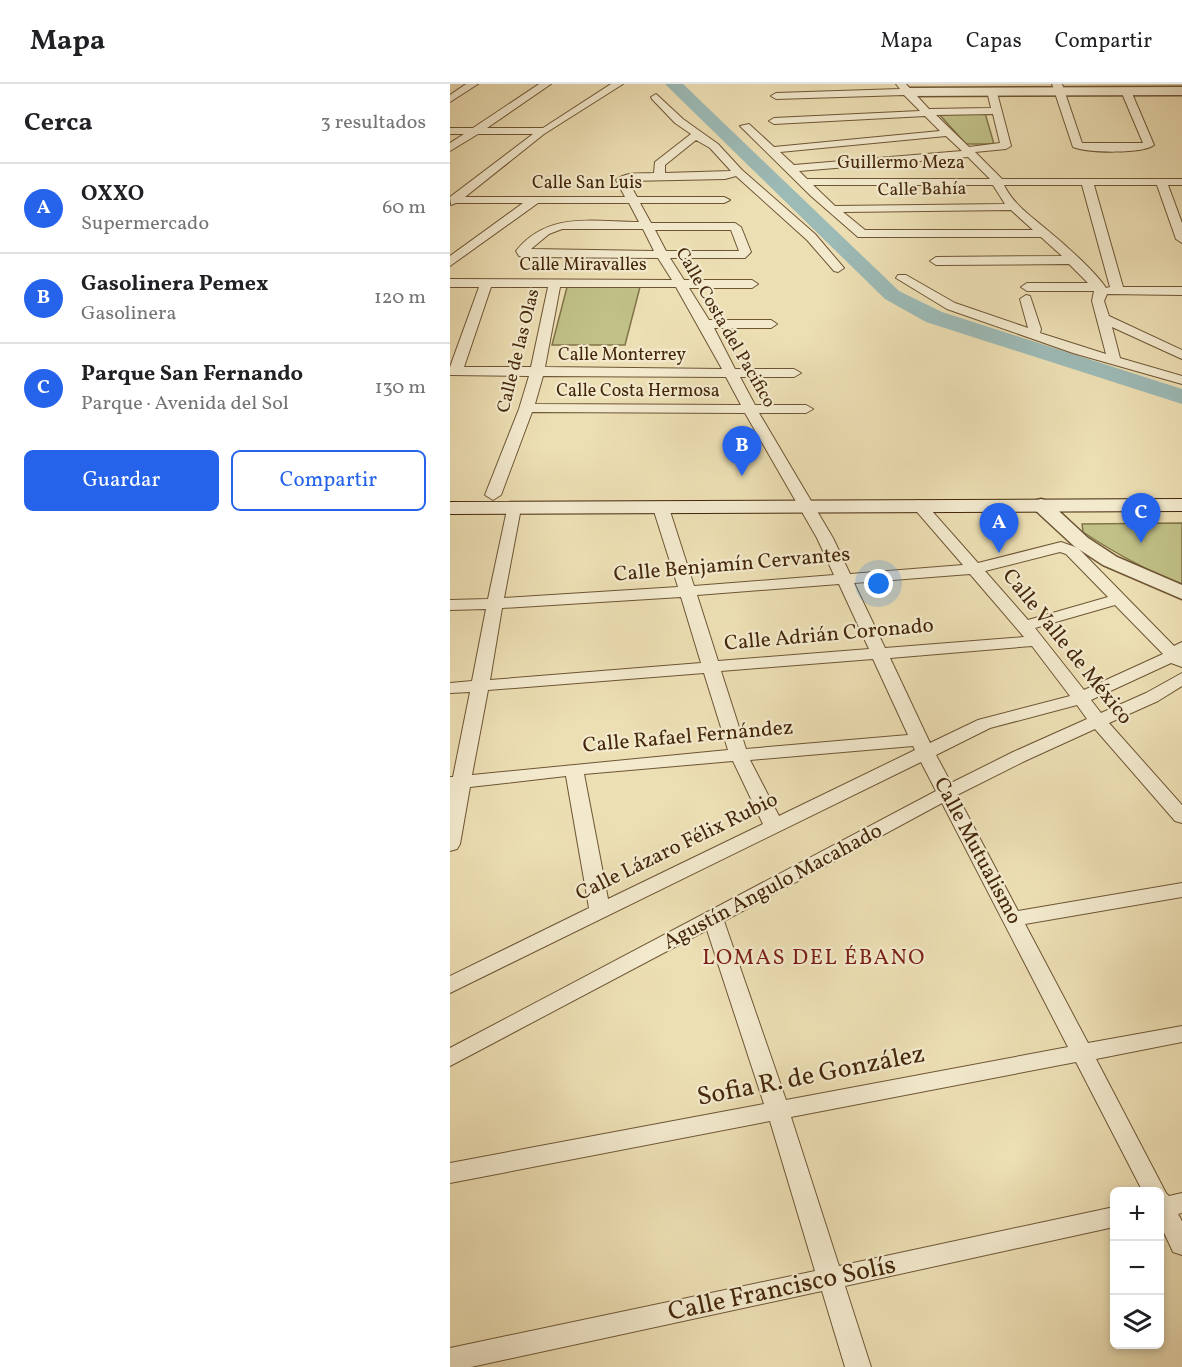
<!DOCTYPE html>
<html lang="es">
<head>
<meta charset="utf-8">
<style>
  :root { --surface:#fff; --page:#f2f2f2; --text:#202124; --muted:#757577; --line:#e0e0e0; --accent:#2563eb }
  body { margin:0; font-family:Vollkorn,serif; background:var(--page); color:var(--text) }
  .controls { position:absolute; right:18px; bottom:18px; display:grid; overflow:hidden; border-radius:9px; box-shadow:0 3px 9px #0003 }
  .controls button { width:54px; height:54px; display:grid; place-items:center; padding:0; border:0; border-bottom:2px solid var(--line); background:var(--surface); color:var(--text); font:30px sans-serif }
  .you { position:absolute; left:429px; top:500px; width:21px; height:21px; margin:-15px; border:4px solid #fff; border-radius:50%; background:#1a73e8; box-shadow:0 0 0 9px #1a73e833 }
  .badge { display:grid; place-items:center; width:39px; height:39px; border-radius:50%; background:var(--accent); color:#fff; font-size:20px; font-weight:700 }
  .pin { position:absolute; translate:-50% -50px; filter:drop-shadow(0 2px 3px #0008) }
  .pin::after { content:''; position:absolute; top:32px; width:21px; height:18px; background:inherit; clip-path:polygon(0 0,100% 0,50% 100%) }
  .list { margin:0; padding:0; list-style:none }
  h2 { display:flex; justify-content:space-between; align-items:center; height:78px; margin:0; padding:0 24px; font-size:26px }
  h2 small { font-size:20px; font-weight:400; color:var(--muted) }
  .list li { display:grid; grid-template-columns:39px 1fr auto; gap:18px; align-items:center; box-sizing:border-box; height:90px; padding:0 24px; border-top:2px solid var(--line) }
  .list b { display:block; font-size:22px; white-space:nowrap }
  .list p { margin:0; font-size:20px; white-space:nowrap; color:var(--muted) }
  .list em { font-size:20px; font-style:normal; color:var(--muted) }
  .actions { display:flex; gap:12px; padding:18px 24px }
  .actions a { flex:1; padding:14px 0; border:2px solid var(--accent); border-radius:9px; text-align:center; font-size:21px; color:var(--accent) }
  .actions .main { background:var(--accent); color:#fff }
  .icon { flex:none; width:33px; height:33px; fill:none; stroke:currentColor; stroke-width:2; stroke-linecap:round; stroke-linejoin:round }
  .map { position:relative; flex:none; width:732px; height:1283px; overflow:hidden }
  header { display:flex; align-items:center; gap:36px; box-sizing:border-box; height:84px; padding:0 30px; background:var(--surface); border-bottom:2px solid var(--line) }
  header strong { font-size:28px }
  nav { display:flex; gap:33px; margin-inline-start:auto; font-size:21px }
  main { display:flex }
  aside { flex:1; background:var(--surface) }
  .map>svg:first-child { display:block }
  .green { fill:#c0c087; stroke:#827448; stroke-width:1.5 }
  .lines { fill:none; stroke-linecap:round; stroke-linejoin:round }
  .river { fill:#9cbab6; fill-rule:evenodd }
  .minor-casing { stroke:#6e5534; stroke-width:2 }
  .tertiary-casing { stroke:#6e5534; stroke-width:3 }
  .secondary-casing { stroke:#44270a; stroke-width:2 }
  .minor { fill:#f3eace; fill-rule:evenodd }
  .tertiary { fill:#f3eace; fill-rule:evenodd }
  .secondary { fill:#f3eace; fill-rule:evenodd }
  .labels { text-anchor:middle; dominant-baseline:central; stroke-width:4.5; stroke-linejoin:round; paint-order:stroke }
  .far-street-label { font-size:18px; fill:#44270a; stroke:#f3eace }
  .street-label { font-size:21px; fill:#44270a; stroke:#f3eace }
  .neighbourhood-label { font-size:22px; letter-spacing:1.5px; fill:#7a1f14; stroke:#f3eace }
  .near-street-label { font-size:26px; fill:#44270a; stroke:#f3eace }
</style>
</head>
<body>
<header>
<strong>Mapa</strong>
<nav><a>Mapa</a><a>Capas</a><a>Compartir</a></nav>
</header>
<main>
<aside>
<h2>Cerca<small>3 resultados</small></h2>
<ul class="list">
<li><span class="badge">A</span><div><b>OXXO</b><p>Supermercado</p></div><em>60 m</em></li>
<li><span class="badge">B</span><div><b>Gasolinera Pemex</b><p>Gasolinera</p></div><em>120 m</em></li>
<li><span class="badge">C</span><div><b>Parque San Fernando</b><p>Parque · Avenida del Sol</p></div><em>130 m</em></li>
</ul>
<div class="actions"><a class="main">Guardar</a><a>Compartir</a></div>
</aside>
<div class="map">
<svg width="732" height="1283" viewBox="0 0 732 1283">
  <rect width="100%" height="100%" fill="#eddfb4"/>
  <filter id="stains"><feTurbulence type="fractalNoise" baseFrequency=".00333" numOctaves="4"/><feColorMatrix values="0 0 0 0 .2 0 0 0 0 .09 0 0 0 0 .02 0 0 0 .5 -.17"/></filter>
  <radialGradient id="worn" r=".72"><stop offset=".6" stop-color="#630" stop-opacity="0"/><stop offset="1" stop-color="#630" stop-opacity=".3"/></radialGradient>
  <path class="green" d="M488,29h47l9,31h-28z
    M117,203h73l-15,58h-73z
    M732,439v61c-37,-14 -66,-30 -99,-52l-1,-8z"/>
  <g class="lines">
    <path class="river" d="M215,0h18l216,207 43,21 240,77v15l-256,-82 -41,-23z"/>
    <defs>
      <path id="minor" d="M16,0h12l-28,18v-7z
        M89,0h12l-64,44h56l68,-44h12l-79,50 -79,63h160l-9,-17c11,-9 25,-6 38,-7l1,-11 36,-28 -16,-11 -23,-24 -1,-2 5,-3 27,25 35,25 24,26 73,64 29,34 -6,4 -4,-1 -27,-31 -71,-64 -11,3 -97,2 9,16h87l6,3 -6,3h-84l11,20h84l6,4 10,25 -6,6h-75l14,22h68l6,4 -6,4h-63l20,32h62l6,4 -6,4h-57l21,41h59l7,4 -7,4h-54l15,28h51l7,4 -7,4h-47l74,125 17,36 113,-9 -52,-60 8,-5 5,2 54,61 83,-21 17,6 96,98 8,-4v25l-11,-4 -80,37 10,13 45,-20 36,-20v13l-24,15 -49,22 73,82v18l-7,-2 -80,-92 -68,31 -70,35 61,116 164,-28v14l-157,27 63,119 94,-17v16l-86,17 70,134 3,3 13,-3v20l-4,1 4,7v34l-9,-3 -13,-28v-32h-17l-67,-130 -285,55 48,149 275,-59v20l-269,59 26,81h-26l-23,-76 -351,76h-21v-19l365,-77 -45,-150 -320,62v-20l314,-59 -57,-174 -257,136v-18l486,-257 -15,-29 -471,231v-17l139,-68 -23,-132 -96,11 -10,57 -3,5 -7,2v-74h3l17,-85 -20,1v-10l22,-2 14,-72 -36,1v-10l38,-1 20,-94h10l3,3 -17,90 174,-11 -25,-79 8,-5 8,5 25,78 140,-11 -17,-37 -72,-125 -213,-1 -31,83 -8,5 -8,-5 34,-86 10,-33 -79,-1v-8l29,-80h-29v-8l222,1 -14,-22 -135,-1 -4,-1 -3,-5c32,-40 77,-29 123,-29l-10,-19h-91l-88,63v-10l73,-53h-67l-5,2 -1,-8 83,-63h-55l-28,17v-8l14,-9h-14v-6h23zM246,56l14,8 21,23 -66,2v-8zM112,145h81l11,22 -123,-2 18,-15zM205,146h76l8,21h-73zM41,203h57l-17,80h-67zM110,203h116l46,82 -177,-2zM93,292l183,1 15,28 -206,-1zM610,468l6,2 42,43 -80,23 -43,-49zM520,490l54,63 -139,11 -31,-65zM389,500l30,65 -151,12 -21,-66zM231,513l20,66 -211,17 12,-72zM665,521l48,49 -79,36 -49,-62zM582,562l38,50 -92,24 -48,23 -40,-85zM423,575l35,76 -162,14 -25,-78zM254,589l24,77 -256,25 16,-85zM627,621l10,14 -74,33 -62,31 -15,-28 54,-27zM463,662l2,4 -136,66 -29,-56zM283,677l30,63 -155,75 -24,-125zM492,719l126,244 -282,53 -62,-179z
        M446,0h10l23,25 62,-1 -4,-17 9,-2 15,57 -5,3 -31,3 27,27h180v6h-14l14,38v20l-6,-4 -19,-54h-63l29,102h59v8l-75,-1 -3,7 5,15 73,34v9l-70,-32 8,31 62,18v8l-109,-31 -126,-44 -51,-31 2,-3h8l49,28 73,25 -8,-29 6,-4 4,1 11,33 -1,4 66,21 -14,-53 2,-10h-67l-6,-4 6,-4h61l-19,-19 -133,1 -6,-4 6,-4 126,-1 -21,-19h-183l-47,-41 -71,-70 9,-2 25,23 166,-16 -15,-15 -151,8 -5,-3 5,-3 146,-7 -16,-16 -128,4 -5,-3 5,-3 124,-4zM543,30l7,29 -31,4 -33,-32zM496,52l16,15 -168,14 -14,-13zM518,73l22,22h-183l-8,-8zM363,101h180l12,19 -170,2zM554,101h78l28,102 -4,1c-11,-17 -44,-46 -60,-59 -15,-13 -33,-25 -42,-44zM561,126l22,20h-168l-22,-18z
        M602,0h10l20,59h61l-22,-52 5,-3 5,3 23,54c-11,9 -67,8 -81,2z"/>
      <path id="tertiary" d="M732,3v8l-275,1 -6,-4 6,-4z
        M591,415l7,2 40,37 29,19 65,28v14l-79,-34 -29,-19 -40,-37 -3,-4 3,-4z"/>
      <path id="secondary" d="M732,415v12l-732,3v-12z"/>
    </defs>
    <use href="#minor" class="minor-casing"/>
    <use href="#tertiary" class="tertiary-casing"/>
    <use href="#secondary" class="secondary-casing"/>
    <use href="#minor" class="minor"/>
    <use href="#tertiary" class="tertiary"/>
    <use href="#secondary" class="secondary"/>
  </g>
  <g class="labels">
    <g class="far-street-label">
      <text x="451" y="79">Guillermo Meza</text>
      <text x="137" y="99">Calle San Luis</text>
      <text transform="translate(472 106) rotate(-1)">Calle Bahía</text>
      <text x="133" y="181">Calle Miravalles</text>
      <text transform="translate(275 244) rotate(60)">Calle Costa del Pacifico</text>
      <text transform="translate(69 267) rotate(-76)">Calle de las Olas</text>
      <text x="172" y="271">Calle Monterrey</text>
      <text x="188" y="307">Calle Costa Hermosa</text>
    </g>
    <g class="street-label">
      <text transform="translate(282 481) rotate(-5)">Calle Benjamín Cervantes</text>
      <text transform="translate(379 551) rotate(-5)">Calle Adrián Coronado</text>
      <text transform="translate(617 563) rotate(51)">Calle Valle de México</text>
      <text transform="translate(238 653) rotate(-5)">Calle Rafael Fernández</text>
      <text transform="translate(227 763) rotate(-26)">Calle Lázaro Félix Rubio</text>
      <text transform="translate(527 767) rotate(62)">Calle Mutualismo</text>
      <text transform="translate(323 803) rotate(-28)">Agustín Angulo Macahado</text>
    </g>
    <g class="neighbourhood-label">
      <text x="364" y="874">LOMAS DEL ÉBANO</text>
    </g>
    <g class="near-street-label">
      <text transform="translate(361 992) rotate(-11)">Sofia R. de González</text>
      <text transform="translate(332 1205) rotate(-12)">Calle Francisco Solís</text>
    </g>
  </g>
  <rect width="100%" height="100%" filter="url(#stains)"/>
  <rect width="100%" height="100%" fill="url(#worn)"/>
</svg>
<div class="controls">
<button>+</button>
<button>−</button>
<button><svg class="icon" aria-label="layers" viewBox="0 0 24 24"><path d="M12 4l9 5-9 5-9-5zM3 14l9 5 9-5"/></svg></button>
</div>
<div class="you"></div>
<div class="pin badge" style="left:549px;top:469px">A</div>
<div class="pin badge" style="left:292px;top:392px">B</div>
<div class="pin badge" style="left:691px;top:459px">C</div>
</div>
</main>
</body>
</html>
